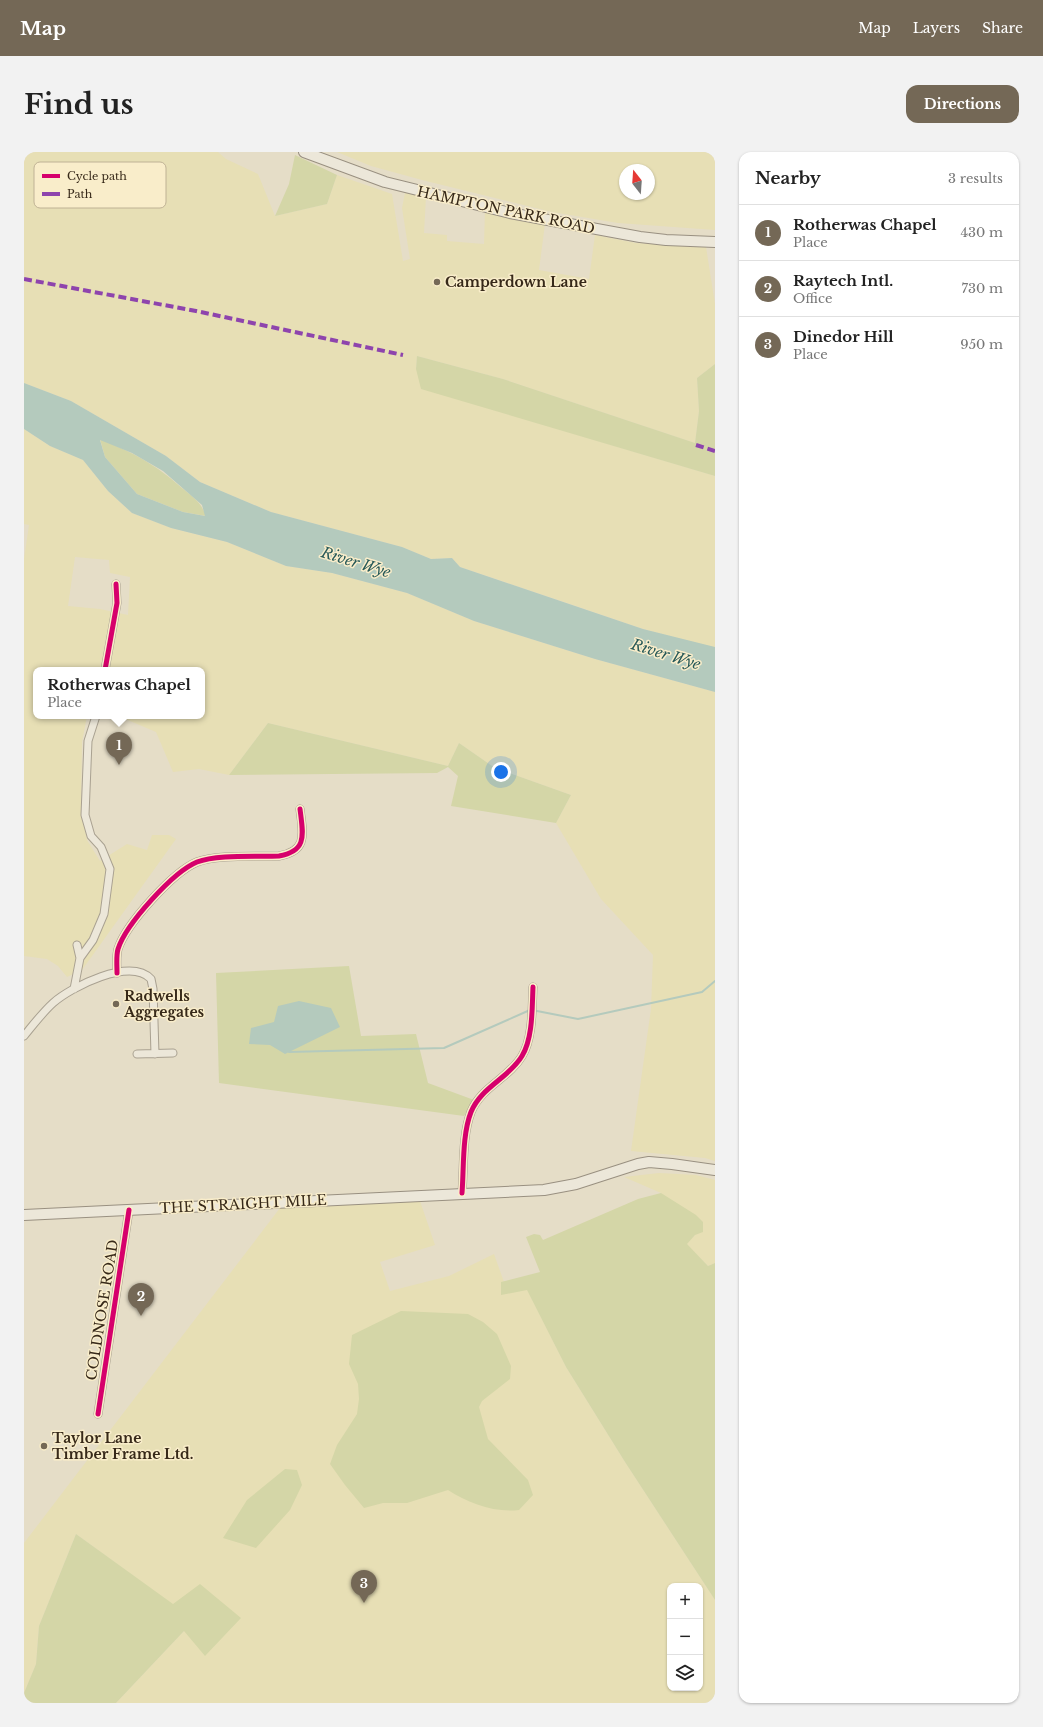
<!DOCTYPE html>
<html lang="en">
<head>
<meta charset="utf-8">
<style>
  :root { --surface:#fff; --page:#f2f2f2; --text:#222; --muted:#767676; --line:#e0e0e0; --accent:#746856 }
  body { margin:0; font-family:"Libre Baskerville",serif; background:var(--page); color:var(--text) }
  .controls { position:absolute; right:12px; bottom:12px; display:grid; overflow:hidden; border-radius:8px; box-shadow:0 1px 3px #0004 }
  .controls button { width:36px; height:36px; display:grid; place-items:center; padding:0; border:0; border-bottom:1px solid var(--line); background:var(--surface); color:var(--text); font:20px sans-serif }
  .compass { position:absolute; left:595px; top:12px; width:36px; height:36px; border-radius:50%; background:var(--surface); box-shadow:0 1px 3px #0004; rotate:343deg }
  .you { position:absolute; left:477px; top:620px; width:14px; height:14px; margin:-10px; border:3px solid #fff; border-radius:50%; background:#1a73e8; box-shadow:0 0 0 6px #1a73e833 }
  .badge { display:grid; place-items:center; width:26px; height:26px; border-radius:50%; background:var(--accent); color:#fff; font-size:13px; font-weight:700 }
  .pin { position:absolute; translate:-50% -33px; filter:drop-shadow(0 1px 2px #0008) }
  .pin::after { content:''; position:absolute; top:21px; width:14px; height:12px; background:inherit; clip-path:polygon(0 0,100% 0,50% 100%) }
  .popup { position:absolute; left:9px; top:515px; width:172px; height:52px; box-sizing:border-box; display:grid; place-content:center; border-radius:8px; background:var(--surface); filter:drop-shadow(0 1px 3px #0005); font-size:13px; white-space:nowrap; color:var(--muted) }
  .popup b { font-size:15px; color:var(--text) }
  .popup::after { content:''; position:absolute; left:50%; top:100%; margin-left:-8px; border:8px solid transparent; border-top-color:var(--surface) }
  .list { margin:0; padding:0; list-style:none }
  h2 { display:flex; justify-content:space-between; align-items:center; height:52px; margin:0; padding:0 16px; font-size:17px }
  h2 small { font-size:13px; font-weight:400; color:var(--muted) }
  .list li { display:grid; grid-template-columns:26px 1fr auto; gap:12px; align-items:center; box-sizing:border-box; height:56px; padding:0 16px; border-top:1px solid var(--line) }
  .list b { display:block; font-size:15px; white-space:nowrap }
  .list p { margin:0; font-size:13px; white-space:nowrap; color:var(--muted) }
  .list em { font-size:13px; font-style:normal; color:var(--muted) }
  .icon { flex:none; width:22px; height:22px; fill:none; stroke:currentColor; stroke-width:2; stroke-linecap:round; stroke-linejoin:round }
  .map { position:relative; flex:none; width:691px; height:1551px; overflow:hidden; border-radius:12px }
  header { display:flex; align-items:center; gap:24px; box-sizing:border-box; height:56px; padding:0 20px; background:var(--accent); color:#fff }
  header strong { font-size:19px }
  nav { display:flex; gap:22px; margin-inline-start:auto; font-size:14px }
  .intro { display:flex; align-items:center; justify-content:space-between; box-sizing:border-box; height:96px; padding:0 24px }
  h1 { margin:0; font-size:28px }
  .button { padding:10px 18px; border-radius:12px; background:var(--accent); color:#fff; font-size:14px; font-weight:700 }
  main { display:flex; gap:24px; padding:0 24px }
  aside { flex:1; background:var(--surface); border-radius:12px; box-shadow:0 1px 3px #0004 }
  .map>svg:first-child { display:block }
  .farmland { fill:#e7dfb5; fill-rule:evenodd }
  .green { fill:#d4d6a7 }
  .water { fill:#b4cabd; fill-rule:evenodd }
  .lines { fill:none; stroke-linecap:round; stroke-linejoin:round }
  .stream { stroke:#b4cabd; stroke-width:2 }
  .street-casing { stroke:#a9a191; stroke-width:9 }
  .secondary-casing { stroke:#999081; stroke-width:12 }
  .street { stroke:#ece7d9; stroke-width:7 }
  .secondary { stroke:#ece7d9; stroke-width:10 }
  .quiet { stroke:#8e44ad; stroke-width:4; stroke-dasharray:8 4; stroke-linecap:butt }
  .cycleway-casing { stroke:#f9edca; stroke-width:8 }
  .cycleway { stroke:#d6006c; stroke-width:5 }
  .poi-dot { fill:#746856; stroke:#f9edca; stroke-width:1.5 }
  .labels { text-anchor:middle; dominant-baseline:central; stroke-width:3; stroke-linejoin:round; paint-order:stroke }
  .street-label { font-size:14px; fill:#372919; stroke:#f9edca }
  .poi-label { font-size:14px; font-weight:bold; fill:#372919; stroke:#f9edca; text-anchor:start }
  .water-label { font-size:15px; font-style:italic; fill:#275958; stroke:#f9edca }
  .key { fill:#f9edca; stroke:#bfb295; stroke-width:1 }
  .key-label { font-size:11px; fill:#372919 }
</style>
</head>
<body>
<header>
<strong>Map</strong>
<nav><a>Map</a><a>Layers</a><a>Share</a></nav>
</header>
<div class="intro"><h1>Find us</h1><a class="button">Directions</a></div>
<main>
<div class="map">
<svg width="691" height="1551" viewBox="0 0 691 1551">
  <rect width="100%" height="100%" fill="#e5ddc7"/>
  <path class="farmland" d="M0,0h194l8,7 32,15 17,42 52,-12 10,-29 55,19 11,67 7,-2 -8,-51 3,-15 21,4 -2,36 23,2v6l37,3 1,-34 60,14 -6,46 50,9 6,-44 41,8 70,4 9,57v60l-18,14 2,33 -4,32 -192,-64 -86,-23 -1,13 75,40 224,67v172l-72,-19 -76,-26 -107,-36 -8,-9 -21,1 -29,-12 -131,-35 -71,-30 -34,-26 -95,-55 -47,-18z
    M313,0h378v78l-97,-7 -66,-11 -130,-32 -51,-14zM601,18h24v24h-24z
    M0,277l26,17 33,14 25,31 24,22 39,15 56,14 59,24 46,7 75,20 67,28 121,38 120,33v469l-10,-3 -74,-7 20,-142 2,-54 -52,-56 -45,-76 15,-28 -76,-27 -36,-25 -11,23 -180,-43 -39,52 -30,-6 -26,3 -17,-40 -33,-14 1,-2h78v-46h-166v46h51l-5,26 -1,66 6,32 13,21 27,-17 20,6 5,-15h17l7,4 -94,131 -15,7 -9,-11 -11,-7 -23,-3v-397l5,-34 -5,-1zM51,405l34,3 1,13 20,4 -2,38 -28,-6 -32,-3z
    M635,1021l37,2 19,5v83l-7,3 -22,-22 9,-9 -34,-42 -37,-16z
    M395,1046l16,47 -55,17 10,29 59,-15 45,-22 10,28 -3,1 26,6 39,78 59,95 90,138v103h-599l68,-72 -11,-26 -97,-71 -37,92 -3,38 -12,29v-150l256,-335zM646,1434h30v102h-30z"/>
  <path class="green" d="M271,3l42,20 -10,29 -52,12 14,-32z
    M393,204l86,23 192,64 4,-32 -2,-33 18,-14v112l-294,-87 -5,-20z
    M76,287c34,14 55,25 82,49 11,9 19,14 24,28l-23,-4 -46,-18 -32,-37z
    M244,571l180,43 11,-23 36,25 76,27 -15,28 -105,-17 7,-30 -10,-9 -11,6 -208,2z
    M325,814l12,70 55,-2 12,49 46,17 -10,16 -245,-33 -3,-110z
    M637,1041l35,22 7,7v10l-8,3 -8,9 21,22 7,-3v337l-90,-138 -59,-95 -39,-77 -26,5v-13l39,-10 -14,-35 8,-3 6,1 3,5 95,-41z
    M377,1159l67,3 15,8 14,12 14,32 -1,13 -28,22 -3,6 9,32 40,41 5,15 -14,15c-25,3 -51,-7 -71,-20l-41,13h-24l-19,5 -19,-23 -15,-21 7,-19 20,-31 2,-15 -1,-15 -9,-20 3,-29z
    M261,1317l12,1 5,15 -12,25 -34,38 -33,-10 24,-38z
    M52,1382l97,70 27,-20 41,34 -36,38 -21,-25 -68,72h-92v-10l12,-29 3,-38z"/>
  <path class="water" d="M0,231l47,18 95,55 34,26 71,30 131,35 29,12 21,-1 8,9 183,62 72,18v45l-120,-33 -121,-38 -67,-28 -75,-20 -46,-7 -59,-24 -56,-14 -39,-15 -24,-22 -25,-31 -33,-14 -26,-17zM76,288l32,13 31,18 39,34 3,11 -22,-4 -46,-18 -32,-37z
    M275,849l32,7 9,19 -55,27 -15,-9 -21,-1 2,-16 23,-6 4,-16z"/>
  <g class="lines">
    <path class="stream" d="M513,859l41,8 124,-27 13,-11
      M265,900l155,-4 86,-38"/>
    <defs>
      <path id="street" d="M81,518l12,-67 -1,-19
        M56,806l13,-18 11,-26 6,-45 -9,-22 -10,-11 -6,-21 3,-74 8,-25
        M93,821c0,-8 -1,-17 1,-24 8,-25 55,-77 79,-87 20,-8 59,-5 82,-6 29,-5 24,-22 21,-47
        M50,837l6,-31 -3,-13
        M0,884c9,-11 18,-23 29,-33 18,-16 77,-46 98,-24l2,10 2,65
        M113,902l36,-1
        M438,1041c2,-25 0,-58 9,-81 10,-25 38,-34 51,-56 11,-18 10,-48 11,-69
        M74,1262l31,-204"/>
      <path id="secondary" d="M280,0l81,30 125,31 130,24 26,3 49,2
        M0,1063l520,-25 32,-6 62,-20 11,-2 23,2 43,6"/>
    </defs>
    <use href="#street" class="street-casing"/>
    <use href="#secondary" class="secondary-casing"/>
    <use href="#street" class="street"/>
    <use href="#secondary" class="secondary"/>
    <path class="quiet" d="M0,127l172,32 207,44
      M672,293l19,6"/>
    <defs>
      <path id="cycleway" d="M81,518l12,-67 -1,-19
        M93,821c0,-8 -1,-17 1,-24 8,-25 55,-77 79,-87 20,-8 59,-5 82,-6 29,-5 24,-22 21,-47
        M438,1041c2,-25 0,-58 9,-81 10,-25 38,-34 51,-56 11,-18 10,-48 11,-69
        M74,1262l31,-204"/>
    </defs>
    <use href="#cycleway" class="cycleway-casing"/>
    <use href="#cycleway" class="cycleway"/>
  </g>
  <g class="poi-dot">
    <circle cx="413" cy="130" r="4"/>
    <circle cx="92" cy="852" r="4"/>
    <circle cx="20" cy="1294" r="4"/>
  </g>
  <g class="labels">
    <g class="street-label">
      <text transform="translate(482 58) rotate(12)">HAMPTON PARK ROAD</text>
      <text transform="translate(219 1052) rotate(-3)">THE STRAIGHT MILE</text>
      <text transform="translate(78 1158) rotate(-81)">COLDNOSE ROAD</text>
    </g>
    <g class="poi-label">
      <text x="421" y="130">Camperdown Lane</text>
      <text x="100" y="844">Radwells<tspan x="100" dy="16">Aggregates</tspan></text>
      <text x="28" y="1286">Taylor Lane<tspan x="28" dy="16">Timber Frame Ltd.</tspan></text>
    </g>
    <g class="water-label">
      <text transform="translate(332 410) rotate(17)">River Wye</text>
      <text transform="translate(642 502) rotate(17)">River Wye</text>
    </g>
  </g>
  <rect x="10" y="10" width="132" height="46" rx="6" class="key"/>
  <rect x="18" y="22" width="18" height="4" fill="#d6006c"/>
  <rect x="18" y="40" width="18" height="4" fill="#8e44ad"/>
  <g class="key-label">
    <text x="43" y="28">Cycle path</text>
    <text x="43" y="46">Path</text>
  </g>
</svg>
<div class="controls">
<button>+</button>
<button>−</button>
<button><svg class="icon" aria-label="layers" viewBox="0 0 24 24"><path d="M12 4l9 5-9 5-9-5zM3 14l9 5 9-5"/></svg></button>
</div>
<svg class="compass" viewBox="-18 -18 36 36"><path d="M0-13l5 13h-10z" fill="#e53935"/><path d="M0 13l5-13h-10z" fill="#767676"/></svg>
<div class="you"></div>
<div class="pin badge" style="left:95px;top:613px">1</div>
<div class="popup"><b>Rotherwas Chapel</b>Place</div>
<div class="pin badge" style="left:117px;top:1164px">2</div>
<div class="pin badge" style="left:340px;top:1451px">3</div>
</div>
<aside>
<h2>Nearby<small>3 results</small></h2>
<ul class="list">
<li><span class="badge">1</span><div><b>Rotherwas Chapel</b><p>Place</p></div><em>430 m</em></li>
<li><span class="badge">2</span><div><b>Raytech Intl.</b><p>Office</p></div><em>730 m</em></li>
<li><span class="badge">3</span><div><b>Dinedor Hill</b><p>Place</p></div><em>950 m</em></li>
</ul>
</aside>
</main>
</body>
</html>
